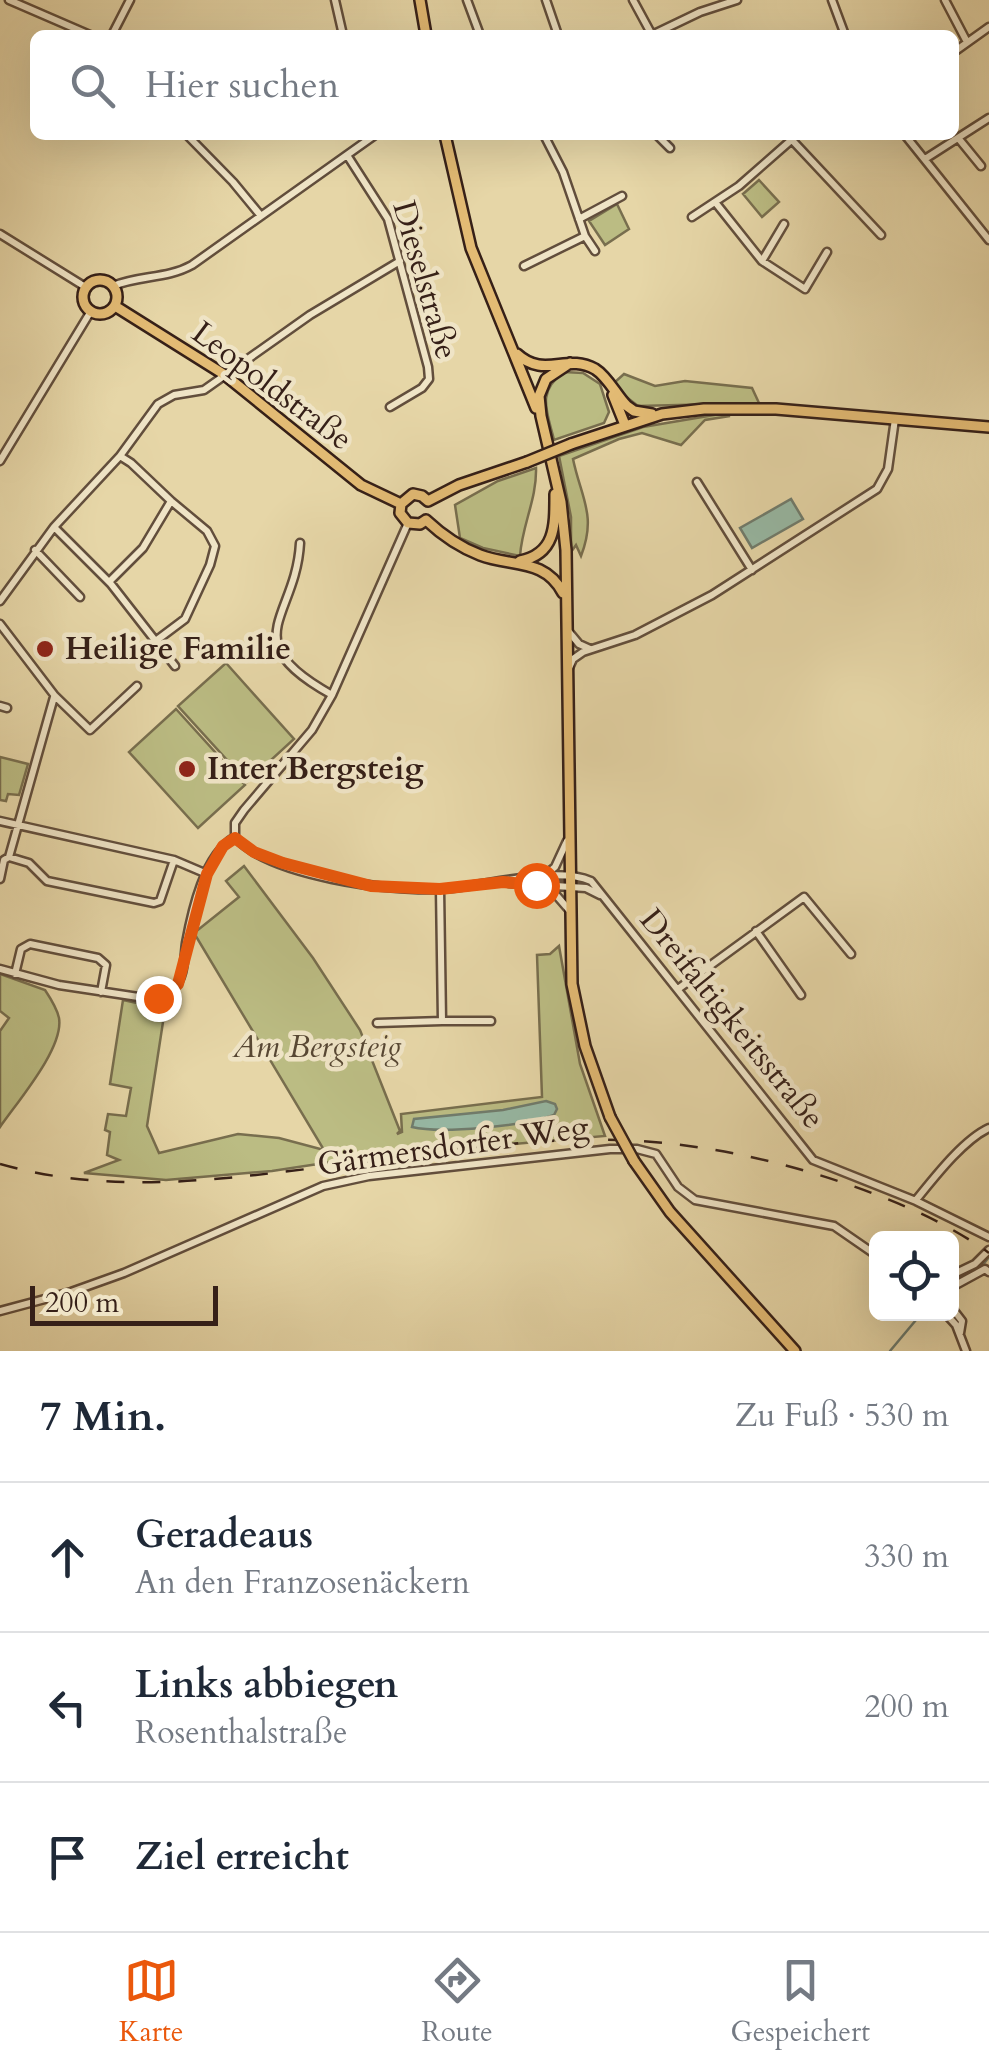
<!DOCTYPE html>
<html lang="de">
<head>
<meta charset="utf-8">
<style>
  :root { --surface:#fff; --page:#f2f2f3; --text:#1f2937; --muted:#747a83; --line:#e0e1e3; --accent:#ea580c }
  body { margin:0; font-family:Cardo,serif; background:var(--page); color:var(--text) }
  .controls { position:absolute; right:30px; bottom:30px; display:grid; overflow:hidden; border-radius:15px; box-shadow:0 10px 40px #0002 }
  .controls button { width:90px; height:90px; display:grid; place-items:center; padding:0; border:0; border-bottom:2px solid var(--line); background:var(--surface); color:var(--text); font:50px sans-serif }
  .scale { position:absolute; left:30px; bottom:25px; width:188px; box-sizing:border-box; padding-left:10px; border:5px solid #362018; border-top:0; font-size:28px; line-height:35px; white-space:nowrap; color:#362018; -webkit-text-stroke:8px #efe4c6; paint-order:stroke }
  .stop { position:absolute; width:30px; height:30px; margin:-22px; border:8px solid #ea580c; border-radius:50%; background:#fff }
  .stop.end { background:#ea580c; border-color:#fff; box-shadow:0 2px 10px #0008 }
  .list { margin:0; padding:0; list-style:none }
  h2 { display:flex; justify-content:space-between; align-items:center; height:130px; margin:0; padding:0 40px; font-size:42px }
  h2 small { font-size:32px; font-weight:400; color:var(--muted) }
  .list li { display:grid; grid-template-columns:65px 1fr auto; gap:30px; align-items:center; box-sizing:border-box; height:150px; padding:0 40px; border-top:2px solid var(--line) }
  .list b { display:block; font-size:38px; white-space:nowrap }
  .list p { margin:0; font-size:32px; white-space:nowrap; color:var(--muted) }
  .list em { font-size:32px; font-style:normal; color:var(--muted) }
  .icon { flex:none; width:55px; height:55px; fill:none; stroke:currentColor; stroke-width:2; stroke-linecap:round; stroke-linejoin:round }
  .map { position:relative; flex:none; width:989px; height:1351px; overflow:hidden }
  .search { position:absolute; background:var(--surface); box-shadow:0 10px 40px #0002; left:30px; right:30px; top:30px; height:110px; display:flex; align-items:center; gap:25px; box-sizing:border-box; padding:0 35px; border-radius:15px; color:var(--muted); font-size:38px }
  .sheet { height:580px; background:var(--surface) }
  nav { display:flex; justify-content:space-around; align-items:center; box-sizing:border-box; height:140px; border-top:2px solid var(--line); background:var(--surface); font-size:28px; color:var(--muted) }
  nav a { display:grid; justify-items:center; gap:5px }
  nav .on { color:var(--accent) }
  .map>svg:first-child { display:block }
  .green { fill:#bbbc83; stroke:#786e4e; stroke-width:2.5 }
  .water { fill:#97b9a5; stroke:#707c6d; stroke-width:2.5 }
  .lines { fill:none; stroke-linecap:round; stroke-linejoin:round }
  .stream { stroke:#707c6d; stroke-width:2.5 }
  .minor-casing { stroke:#624e3c; stroke-width:11 }
  .major-casing { stroke:#362018; stroke-width:14 }
  .minor { stroke:#efe4c6; stroke-width:6 }
  .major { stroke:#e3bb74; stroke-width:9 }
  .rail { stroke:#362018; stroke-width:2.5; stroke-dasharray:18 18; stroke-linecap:butt }
  .major-bridge-casing { stroke:#362018; stroke-width:14; stroke-linecap:butt }
  .major-bridge { stroke:#e3bb74; stroke-width:9 }
  .route { stroke:#ea580c; stroke-width:12 }
  .poi-dot { fill:#8f2418; stroke:#efe4c6; stroke-width:4 }
  .labels { text-anchor:middle; dominant-baseline:central; stroke-width:9; stroke-linejoin:round; paint-order:stroke }
  .street-label { font-size:32px; fill:#362018; stroke:#efe4c6 }
  .poi-label { font-size:32px; font-weight:bold; fill:#362018; stroke:#efe4c6; text-anchor:start }
  .park-label { font-size:32px; font-style:italic; fill:#574733; stroke:#efe4c6 }
</style>
</head>
<body>
<div class="map">
<svg width="989" height="1351" viewBox="0 0 989 1351">
  <rect width="100%" height="100%" fill="#e6d6a7"/>
  <filter id="stains"><feTurbulence type="fractalNoise" baseFrequency=".002" numOctaves="4"/><feColorMatrix values="0 0 0 0 .2 0 0 0 0 .09 0 0 0 0 .02 0 0 0 .5 -.17"/></filter>
  <radialGradient id="worn" r=".72"><stop offset=".6" stop-color="#630" stop-opacity="0"/><stop offset="1" stop-color="#630" stop-opacity=".3"/></radialGradient>
  <path class="green" d="M759,180l20,22 -17,15 -19,-23z
    M617,204l12,25 -24,16 -16,-24z
    M564,372l19,1 17,11 9,28 -5,11 -50,17c-7,-29 -18,-48 10,-68z
    M624,374l31,12 30,-5 67,7 7,15 -121,3 -18,-14 -5,-10z
    M720,414l10,2 -25,4 -24,25 -39,-12 -23,6 -46,20c8,39 24,56 8,97l-5,-11 -5,7v-35l-12,-61 84,-29z
    M536,468c1,31 -14,57 -16,88l-37,-8 -23,-10 -5,-33 43,-24z
    M226,663l68,76 -47,43 -69,-76z
    M176,709l69,76 -47,43 -69,-76z
    M0,757l28,7 -9,31 -11,-1 -2,7 -6,-1z
    M244,866l69,92 47,72 40,101 -3,3 5,-2 -1,-18 141,-17 -5,-142 13,-1 9,-8 21,118 25,72 -241,21 -92,14 -106,9 -82,-7 35,-13 -12,-5 3,-23 -5,-2 3,-16 18,2 5,-28 -21,-4 13,-84 42,9 -18,117 12,27 79,-19 41,4 45,12 -130,-217 45,-36 -13,-16z
    M0,974l45,16c6,9 12,18 14,28 5,30 -41,83 -59,109v-96l9,-13 -9,-7z"/>
  <path class="water" d="M791,499l12,20 -51,29 -12,-20z
    M546,1101l9,3 2,5 -3,6c-29,11 -113,19 -142,12l2,-8 89,-9z"/>
  <g class="lines">
    <path class="stream" d="M959,1280l23,-14 7,-9
      M890,1351l31,-37"/>
    <defs>
      <path id="minor" d="M9,0l81,35
        M335,0l8,35
        M467,0l13,35
        M546,0l12,35
        M633,0l19,35
        M832,0l13,35
        M945,0l22,42
        M112,35l18,-35
        M652,35l48,-23 37,-12
        M954,52l35,-25
        M187,135l46,47 28,34
        M544,135l19,37 22,64 10,15
        M657,135l13,13
        M905,135l84,105
        M959,139l22,27
        M792,140l89,95
        M347,155l41,64 40,148 1,12 -7,9 -32,19
        M925,159l64,-41
        M715,202l47,59 43,28 22,-37
        M692,217l47,-31 58,-51
        M579,219l43,-23
        M0,234l87,54
        M762,261l22,-37
        M524,266l61,-30
        M113,286c26,-11 54,-7 79,-21l183,-130
        M0,461l91,-150
        M697,482l55,88
        M54,527l57,57 64,82
        M300,543c-4,76 -67,97 32,152
        M35,550l45,47
        M109,582l34,-34 28,-47 -40,-38 -11,-7
        M0,601l54,-74 66,-71 38,-52 16,-9 30,-5 106,-75 90,-54
        M0,624l55,72 35,34 47,-44
        M569,632l10,12 11,5
        M157,640l28,-21 25,-54 5,-19 -8,-15 -36,-30
        M569,668l4,-9 10,-7 52,-17 77,-40 165,-106 11,-20 7,-50
        M0,706l7,2
        M0,821l174,39 33,14
        M235,837c34,39 155,55 204,52 41,-1 115,-24 152,-8l222,279 103,41 73,36
        M235,837v-14l9,-13 68,-80 20,-35 76,-172
        M9,857l20,6 18,18 107,22 6,-2 14,-41
        M544,876l11,-9 12,-26
        M0,879l4,-19 5,-3 45,-160
        M509,883l77,5 14,7
        M541,887l16,9 13,15
        M440,889l2,132h49
        M756,931l45,64
        M0,969l59,16 86,13c11,0 21,-1 29,-10 11,-11 10,-31 12,-45 6,-33 18,-88 49,-106
        M15,974l6,-25 9,-5 68,14 8,7 -5,27
        M678,989l126,-92 47,57
        M377,1023l65,-2
        M916,1200c18,-22 47,-60 73,-72
        M952,1275l23,-11 14,-14
        M952,1287l33,-18 4,3
        M952,1308l10,13 -2,12
        M0,1311l71,-19 53,-19 199,-87 46,-10 241,-27h27l19,5 22,33 17,13 139,26 42,29
        M946,1314l10,11 10,26"/>
      <path id="major" d="M420,0l6,35
        M445,135l26,113 65,160
        M83 297a17 17 0 1 1 34 0a17 17 0 1 1-34 0Z
        M115,306l110,69 136,110 40,19
        M517,354c27,25 50,-1 78,15 13,8 21,26 32,37l7,5 18,3
        M570,363l-24,16 -7,17 2,20 20,86 5,48 6,434 13,62 25,71
        M613,395l12,30
        M571,444l91,-30 42,-5h72l213,18
        M428,501l31,-16 68,-23
        M401,504l-1,9 8,10 12,1 6,-4
        M401,504l12,-10 9,2 6,5
        M426,520c16,15 33,27 54,35 31,12 65,3 83,38
        M520,561c36,-7 35,-36 35,-67
        M634,1161l36,51 125,139"/>
    </defs>
    <use href="#minor" class="minor-casing"/>
    <use href="#major" class="major-casing"/>
    <use href="#minor" class="minor"/>
    <use href="#major" class="major"/>
    <path class="rail" d="M0,1164c106,30 208,17 315,4 100,-11 202,-31 302,-28 78,2 156,19 230,44 49,17 99,38 142,69"/>
    <defs>
      <path id="major-bridge" d="M527,462l44,-18
        M610,1117l24,44"/>
    </defs>
    <use href="#major-bridge" class="major-bridge-casing"/>
    <use href="#major-bridge" class="major-bridge"/>
  </g>
  <g class="lines">
    <path class="route" d="M158,998l20,-14 29,-110 16,-28 12,-8 19,14 29,11 88,23 69,3 63,-7 33,3"/>
  </g>
  <g class="poi-dot">
    <circle cx="45" cy="649" r="10"/>
    <circle cx="187" cy="769" r="10"/>
  </g>
  <g class="labels">
    <g class="street-label">
      <text transform="translate(425 280) rotate(74)">Dieselstraße</text>
      <text transform="translate(272 386) rotate(37)">Leopoldstraße</text>
      <text transform="translate(732 1019) rotate(51)">Dreifaltigkeitsstraße</text>
      <text transform="translate(453 1146) rotate(-8)">Gärmersdorfer Weg</text>
    </g>
    <g class="poi-label">
      <text x="65" y="649">Heilige Familie</text>
      <text x="207" y="769">Inter Bergsteig</text>
    </g>
    <g class="park-label">
      <text x="317" y="1047">Am Bergsteig</text>
    </g>
  </g>
  <rect width="100%" height="100%" filter="url(#stains)"/>
  <rect width="100%" height="100%" fill="url(#worn)"/>
</svg>
<div class="controls">
<button><svg class="icon" aria-label="locate" viewBox="0 0 24 24"><circle cx="12" cy="12" r="6"/><path d="M12 2v4M12 18v4M2 12h4M18 12h4"/></svg></button>
</div>
<div class="scale">200 m</div>
<div class="stop" style="left:536px;top:885px"></div>
<div class="stop end" style="left:158px;top:998px"></div>
<div class="search"><svg class="icon" aria-label="search" viewBox="0 0 24 24"><circle cx="10" cy="10" r="6"/><path d="M15 15l6 6"/></svg>Hier suchen</div>
</div>
<section class="sheet">
<h2>7 Min.<small>Zu Fuß · 530 m</small></h2>
<ul class="list">
<li><svg class="icon" aria-label="ahead" viewBox="0 0 24 24"><path d="M12 20V5M6 11l6-6 6 6"/></svg><div><b>Geradeaus</b><p>An den Franzosenäckern</p></div><em>330 m</em></li>
<li><svg class="icon" aria-label="left" viewBox="0 0 24 24"><path d="M17 20v-9H6M10 6l-5 5 5 5"/></svg><div><b>Links abbiegen</b><p>Rosenthalstraße</p></div><em>200 m</em></li>
<li><svg class="icon" aria-label="arrive" viewBox="0 0 24 24"><path d="M6 21V4h12l-3 4 3 4H6"/></svg><div><b>Ziel erreicht</b></div></li>
</ul>
</section>
<nav>
<a class="on"><svg class="icon" aria-label="map" viewBox="0 0 24 24"><path d="M3 6l6-2 6 2 6-2v14l-6 2-6-2-6 2zM9 4v14M15 6v14"/></svg>Karte</a>
<a><svg class="icon" aria-label="directions" viewBox="0 0 24 24"><path d="M12 3l9 9-9 9-9-9zM9 14v-3h6M13 9l2 2-2 2"/></svg>Route</a>
<a><svg class="icon" aria-label="saved" viewBox="0 0 24 24"><path d="M7 4h10v16l-5-4-5 4z"/></svg>Gespeichert</a>
</nav>
</body>
</html>
